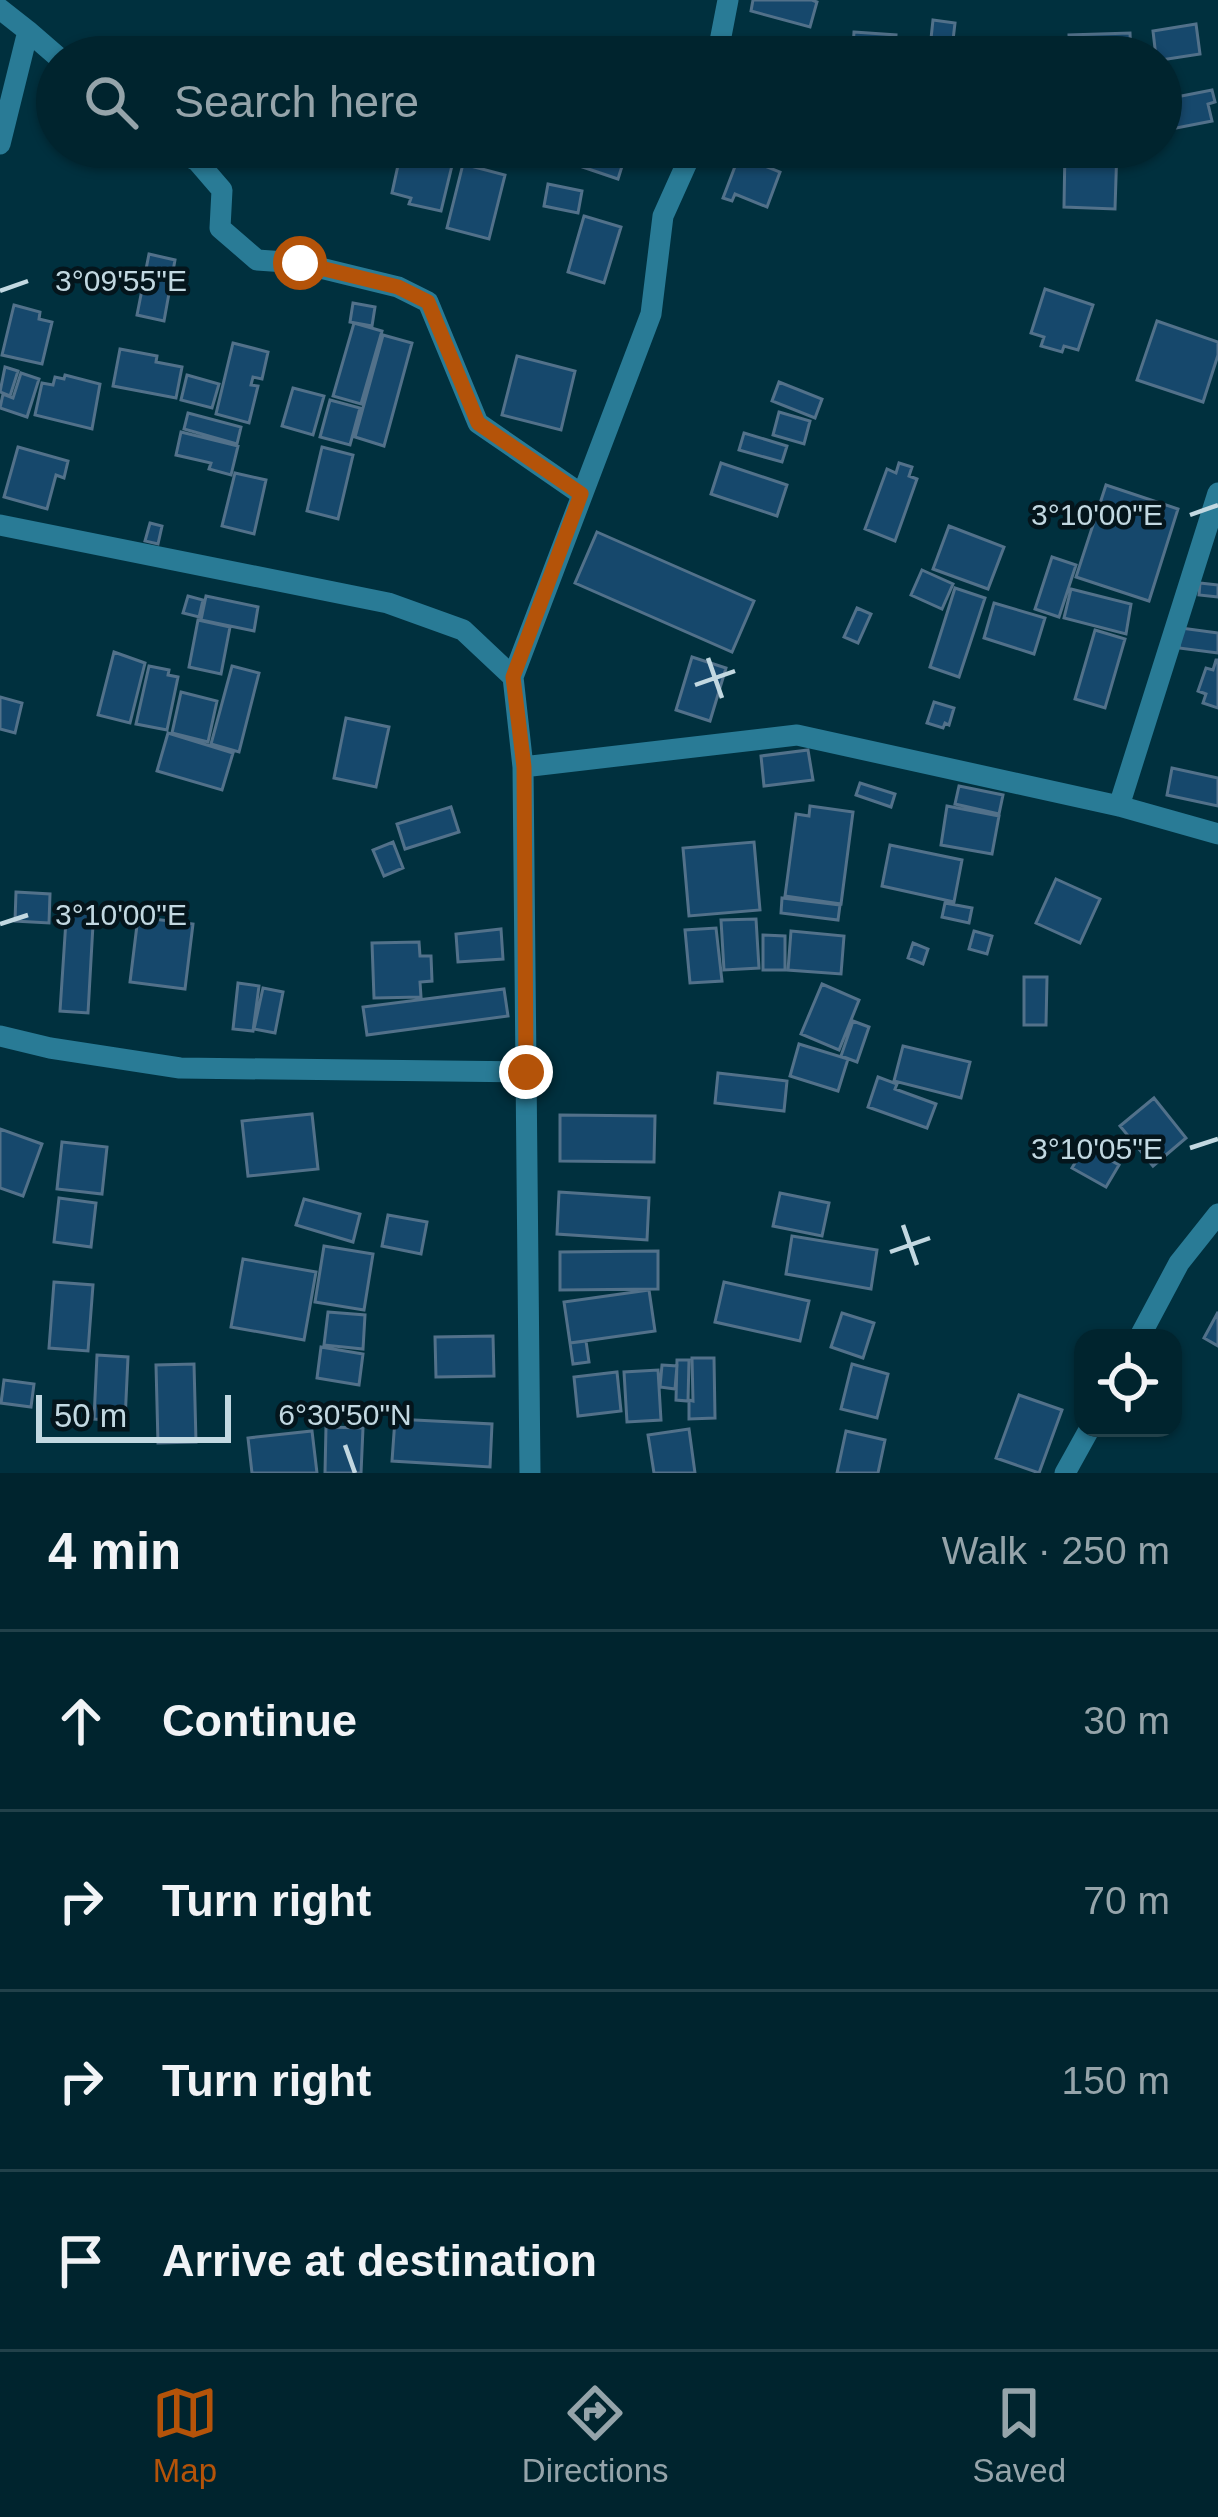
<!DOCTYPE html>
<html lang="en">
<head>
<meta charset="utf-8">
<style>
  :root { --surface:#00242e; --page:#0a2c36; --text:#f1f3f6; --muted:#95a4aa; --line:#22414a; --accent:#b45309 }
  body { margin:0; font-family:Arial,sans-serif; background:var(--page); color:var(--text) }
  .controls { position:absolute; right:36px; bottom:36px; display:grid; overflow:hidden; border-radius:24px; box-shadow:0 3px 9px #0004 }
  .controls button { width:108px; height:108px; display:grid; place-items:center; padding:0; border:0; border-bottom:3px solid var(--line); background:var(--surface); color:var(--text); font:60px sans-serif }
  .scale { position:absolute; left:36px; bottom:30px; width:195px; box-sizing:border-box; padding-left:12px; border:6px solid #c2d8e1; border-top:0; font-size:33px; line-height:42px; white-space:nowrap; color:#c2d8e1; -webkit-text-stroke:9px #04151c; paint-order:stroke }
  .stop { position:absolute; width:36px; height:36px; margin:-27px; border:9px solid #b45309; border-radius:50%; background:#fff }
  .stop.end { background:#b45309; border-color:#fff; box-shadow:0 3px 12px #0008 }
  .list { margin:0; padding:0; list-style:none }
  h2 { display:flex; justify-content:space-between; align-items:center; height:156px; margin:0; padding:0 48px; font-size:51px }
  h2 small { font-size:39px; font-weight:400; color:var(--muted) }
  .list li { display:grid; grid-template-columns:78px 1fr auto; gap:36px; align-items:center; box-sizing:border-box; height:180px; padding:0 48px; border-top:3px solid var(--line) }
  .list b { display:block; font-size:45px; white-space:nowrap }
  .list em { font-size:39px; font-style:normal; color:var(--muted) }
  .icon { flex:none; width:66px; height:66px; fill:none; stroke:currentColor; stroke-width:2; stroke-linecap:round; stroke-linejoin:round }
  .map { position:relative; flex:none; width:1218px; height:1473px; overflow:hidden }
  .search { position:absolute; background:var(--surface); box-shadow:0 3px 9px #0004; left:36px; right:36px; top:36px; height:132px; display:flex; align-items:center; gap:30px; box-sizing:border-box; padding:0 42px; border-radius:66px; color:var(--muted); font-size:45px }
  .sheet { height:876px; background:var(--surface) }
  nav { display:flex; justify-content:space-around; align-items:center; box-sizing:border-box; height:168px; border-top:3px solid var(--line); background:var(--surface); font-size:33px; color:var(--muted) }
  nav a { display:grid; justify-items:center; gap:6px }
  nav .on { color:var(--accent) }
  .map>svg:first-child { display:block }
  .building { fill:#16486c; stroke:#52718a; stroke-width:3 }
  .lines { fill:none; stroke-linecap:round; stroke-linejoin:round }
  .street { stroke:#297b96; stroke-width:21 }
  .route { stroke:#b45309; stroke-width:15 }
  .ticks { fill:none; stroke:#c2d8e1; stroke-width:4.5 }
  .ticks-label { font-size:30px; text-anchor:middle; fill:#c2d8e1; stroke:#04151c; stroke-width:9; stroke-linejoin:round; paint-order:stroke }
</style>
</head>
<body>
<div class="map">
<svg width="1218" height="1473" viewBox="0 0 1218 1473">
  <rect width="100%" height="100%" fill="#00303e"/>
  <path class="building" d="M753,0h59l5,2 -7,25 -59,-16z
    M933,20l22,3 -4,34h-22z
    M1196,24l4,30 -39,6v-3h-5l-3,-26z
    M854,32l42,3 -1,15 -42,-3z
    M1130,33l1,24h-61l-1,-22z
    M853,50l44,2v5h-45z
    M1212,90l3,12 -7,2 4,17 -51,10v-31z
    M402,147h28l25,6 -14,58 -32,-7 2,-6 -19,-5z
    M549,147h79l-10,32 -71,-24z
    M1065,147h52l-2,62 -51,-2z
    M739,156l41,16 -13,35 -32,-13 -3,7 -9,-3z
    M463,164l42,11 -16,64 -42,-11z
    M548,184l34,7 -4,22 -34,-7z
    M584,216l37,11 -17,56 -36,-11z
    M149,254l26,6 -11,61 -27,-6z
    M1045,289l48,16 -15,45 -14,-4 -2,6 -21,-6 3,-9 -13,-4z
    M353,303l22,4 -3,19 -22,-4z
    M14,305l26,7 -1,7 13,3 -10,42 -40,-9z
    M1157,321l61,21v13l-15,47 -66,-22z
    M354,323l28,8 -21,73 -28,-8z
    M383,335l29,8 -28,103 -29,-9z
    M233,343l35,9 -6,27 -9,-2 -2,8 7,1 -9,37 -33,-9z
    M120,349l37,7 -1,6 26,5 -6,31 -63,-12z
    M517,356l58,15 -14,59 -59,-15z
    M5,367l13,4 -8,25 -10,-4z
    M21,373l18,6 -12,38 -27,-9 3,-14 10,4z
    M65,375l35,9 -8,45 -57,-14 7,-32 11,2 2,-8 9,2z
    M187,375l32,9 -7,24 -31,-8z
    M779,382l43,17 -7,19 -43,-17z
    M293,388l31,8 -11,39 -31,-9z
    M330,400l30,8 -10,37 -30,-8z
    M779,412l31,9 -6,23 -31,-9z
    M188,413l53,14 -4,17 -53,-15z
    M181,432l57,14 -7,29 -22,-6 2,-6 -35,-8z
    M744,433l43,13 -5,16 -43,-12z
    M18,447l50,14 -4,17 -8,-3 -9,34 -43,-12z
    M322,447l31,8 -15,64 -31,-8z
    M721,463l66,22 -10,31 -66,-22z
    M899,463l13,4 -3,9 8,3 -22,62 -30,-12 22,-60 9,4z
    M235,473l31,7 -12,54 -32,-8z
    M1106,485l72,24 -29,92 -73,-24z
    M150,523l12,3 -4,18 -13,-3z
    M949,526l55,21 -16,42 -55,-20z
    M597,532l157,69 -22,51 -157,-69z
    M1052,557l24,8 -17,52 -24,-8z
    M922,570l31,14 -11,25 -31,-14z
    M1200,583l18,2v12l-19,-2z
    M955,588l30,10 -26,79 -29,-10z
    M1071,589l60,15 -5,30 -62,-16z
    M188,596l15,4 -4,17 -16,-4z
    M206,596l52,11 -4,24 -53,-11z
    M994,603l51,15 -11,36 -50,-16z
    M857,608l14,6 -13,29 -14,-6z
    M198,620l32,7 -9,47 -32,-7z
    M1181,628l37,5v20l-39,-5z
    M1095,630l30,9 -20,69 -30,-9z
    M114,652l31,11 -15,60 -32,-8z
    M692,657l34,11 -16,53 -34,-11z
    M1216,660h2v48l-15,-5 3,-9 -8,-3 8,-23 7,2z
    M149,666l20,4 -1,5 10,2 -11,53 -31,-6z
    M232,666l27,7 -20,79 -28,-8z
    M181,692l36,9 -9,41 -36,-9z
    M0,697l22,6 -7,30 -15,-4z
    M934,702l20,6 -5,17 -4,-2 -2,5 -16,-5z
    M346,718l43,9 -13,60 -42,-9z
    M168,733l65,20 -11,37 -65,-19z
    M808,750l5,30 -49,6 -3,-30z
    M1172,768l46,10v28l-51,-11z
    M860,783l35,11 -4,13 -35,-12z
    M959,786l44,9 -4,19 -44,-10z
    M810,806l43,6 -12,92 -56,-8 11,-82 13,2z
    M947,806l52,10 -7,38 -51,-9z
    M451,807l8,25 -54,17 -8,-25z
    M393,842l10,26 -19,8 -11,-26z
    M754,842l6,68 -71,6 -6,-68z
    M890,845l72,15 -8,42 -72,-16z
    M1056,879l44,20 -20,44 -44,-20z
    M16,892l34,2 -1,29 -34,-2z
    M782,898l58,7 -2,15 -57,-7z
    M945,903l27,5 -3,15 -27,-6z
    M67,905l27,2 -6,106 -28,-2z
    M138,917l55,7 -8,65 -55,-7z
    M756,919l3,49 -35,2 -3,-50z
    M716,928l6,53 -32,2 -5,-53z
    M501,929l2,30 -45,3 -2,-28z
    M791,931l53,5 -3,38 -53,-4z
    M974,931l18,5 -5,18 -18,-5z
    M763,935l22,1v34h-22z
    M419,942l1,14h11l1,25 -12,1 1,15 -47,1 -2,-55z
    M913,943l15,6 -5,15 -15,-6z
    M1024,977h23l-1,48h-22z
    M238,983l21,3 -6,45 -20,-2z
    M822,984l37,16 -20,50 -38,-16z
    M263,988l20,4 -8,41 -21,-4z
    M504,989l4,27 -141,19 -4,-28z
    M853,1021l16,6 -12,35 -16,-6z
    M799,1044l49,15 -10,32 -48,-15z
    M903,1046l67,16 -9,36 -67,-17z
    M718,1073l69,8 -3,30 -69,-8z
    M878,1077l19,7 -2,5 41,15 -9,24 -59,-21z
    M1154,1098l32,40 -33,28 -33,-40z
    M312,1114l6,55 -70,7 -6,-55z
    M560,1115l95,1 -1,46 -94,-1z
    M0,1129l42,15 -19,52 -23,-8z
    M62,1142l45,5 -5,47 -45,-5z
    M1085,1146l34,19 -13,22 -34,-19z
    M559,1192l90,6 -2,42 -90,-6z
    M780,1193l49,10 -7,33 -49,-10z
    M59,1198l37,5 -5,44 -37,-5z
    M304,1199l56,15 -7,28 -57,-17z
    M388,1215l39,7 -6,32 -39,-8z
    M792,1236l85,14 -6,39 -85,-15z
    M324,1246l49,8 -9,56 -49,-8z
    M658,1251v38l-98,1v-38z
    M243,1259l73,13 -12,68 -73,-13z
    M54,1282l39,3 -5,66 -39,-3z
    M724,1282l85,19 -9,40 -85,-19z
    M649,1290l6,41 -85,12 -6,-41z
    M328,1312l37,3 -2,34 -39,-4z
    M1218,1312v34l-14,-8z
    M842,1313l32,10 -11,35 -32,-11z
    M493,1336l1,40 -58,1 -1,-40z
    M586,1341l3,21 -16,2 -3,-21z
    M321,1347l42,7 -4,31 -42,-7z
    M97,1355l31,2 -3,64 -31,-2z
    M692,1358h22l1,60 -26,1v-19l4,1z
    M677,1360h12l-1,41 -12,-1z
    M194,1364l2,78 -38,1 -2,-78z
    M852,1364l36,10 -11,44 -36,-9z
    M662,1365l15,1 -2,23 -15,-2z
    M658,1370l3,50 -34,2 -3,-50z
    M617,1372l4,39 -43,5 -4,-39z
    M4,1380l30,4 -3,23 -30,-4z
    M1019,1395l43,15 -23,63 -43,-15z
    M395,1419l97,5 -2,43 -98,-6z
    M326,1427l37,1 -2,45h-36z
    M689,1429l6,44h-41l-6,-38z
    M312,1431l5,42h-65l-4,-35z
    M846,1431l39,9 -7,33h-41z"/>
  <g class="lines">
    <path class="street" d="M0,9l28,22
      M717,57l11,-57
      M0,144l28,-113 30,26
      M170,147l27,14 25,29 -2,38 37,32 43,3 98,24 30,15 50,121 103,71
      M0,525l388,78 75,27 50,47
      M523,767l274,-32 322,71 99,28
      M1119,806l99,-313
      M0,1036l50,12 130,20 346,4
      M1139,1338l40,-75 39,-49
      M530,1473l-7,-706 -10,-90 138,-363 12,-98 31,-69
      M1065,1473l25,-45"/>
  </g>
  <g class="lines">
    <path class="route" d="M300,263l98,24 30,15 50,121 103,71 -68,183 11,90 2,305"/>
  </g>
  <path class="ticks" d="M0,291l28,-10M1190,515l28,-10M708,658l14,40M695,685l40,-14M0,924l28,-9M1190,1148l28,-9M903,1225l14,40M890,1252l40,-14M345,1445l10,28"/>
  <g class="ticks-label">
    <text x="121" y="291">3°09'55"E</text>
    <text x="1097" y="525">3°10'00"E</text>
    <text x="121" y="925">3°10'00"E</text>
    <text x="1097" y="1159">3°10'05"E</text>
    <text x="345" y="1425">6°30'50"N</text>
  </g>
</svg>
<div class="controls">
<button><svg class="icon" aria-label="locate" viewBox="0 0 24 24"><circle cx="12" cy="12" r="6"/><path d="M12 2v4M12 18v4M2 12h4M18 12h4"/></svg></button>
</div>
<div class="scale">50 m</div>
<div class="stop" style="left:300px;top:263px"></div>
<div class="stop end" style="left:526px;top:1072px"></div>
<div class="search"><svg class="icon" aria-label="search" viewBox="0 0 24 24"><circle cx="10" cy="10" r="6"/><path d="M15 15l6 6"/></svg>Search here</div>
</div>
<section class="sheet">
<h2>4 min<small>Walk · 250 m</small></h2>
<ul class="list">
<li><svg class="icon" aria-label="ahead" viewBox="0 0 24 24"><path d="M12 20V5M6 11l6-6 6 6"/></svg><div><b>Continue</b></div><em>30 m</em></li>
<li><svg class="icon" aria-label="right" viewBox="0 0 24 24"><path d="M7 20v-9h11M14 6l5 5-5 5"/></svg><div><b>Turn right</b></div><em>70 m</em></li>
<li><svg class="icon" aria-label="right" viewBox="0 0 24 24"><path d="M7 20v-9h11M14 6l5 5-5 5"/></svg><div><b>Turn right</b></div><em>150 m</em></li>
<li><svg class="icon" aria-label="arrive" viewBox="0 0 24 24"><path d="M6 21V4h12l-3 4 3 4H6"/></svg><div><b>Arrive at destination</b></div></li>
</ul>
</section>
<nav>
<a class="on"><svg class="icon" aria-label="map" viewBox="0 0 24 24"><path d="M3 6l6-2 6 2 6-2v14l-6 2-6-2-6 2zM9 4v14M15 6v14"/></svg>Map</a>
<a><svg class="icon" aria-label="directions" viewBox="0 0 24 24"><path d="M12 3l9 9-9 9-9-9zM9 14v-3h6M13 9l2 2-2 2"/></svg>Directions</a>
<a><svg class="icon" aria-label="saved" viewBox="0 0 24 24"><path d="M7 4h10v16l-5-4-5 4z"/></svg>Saved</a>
</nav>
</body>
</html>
